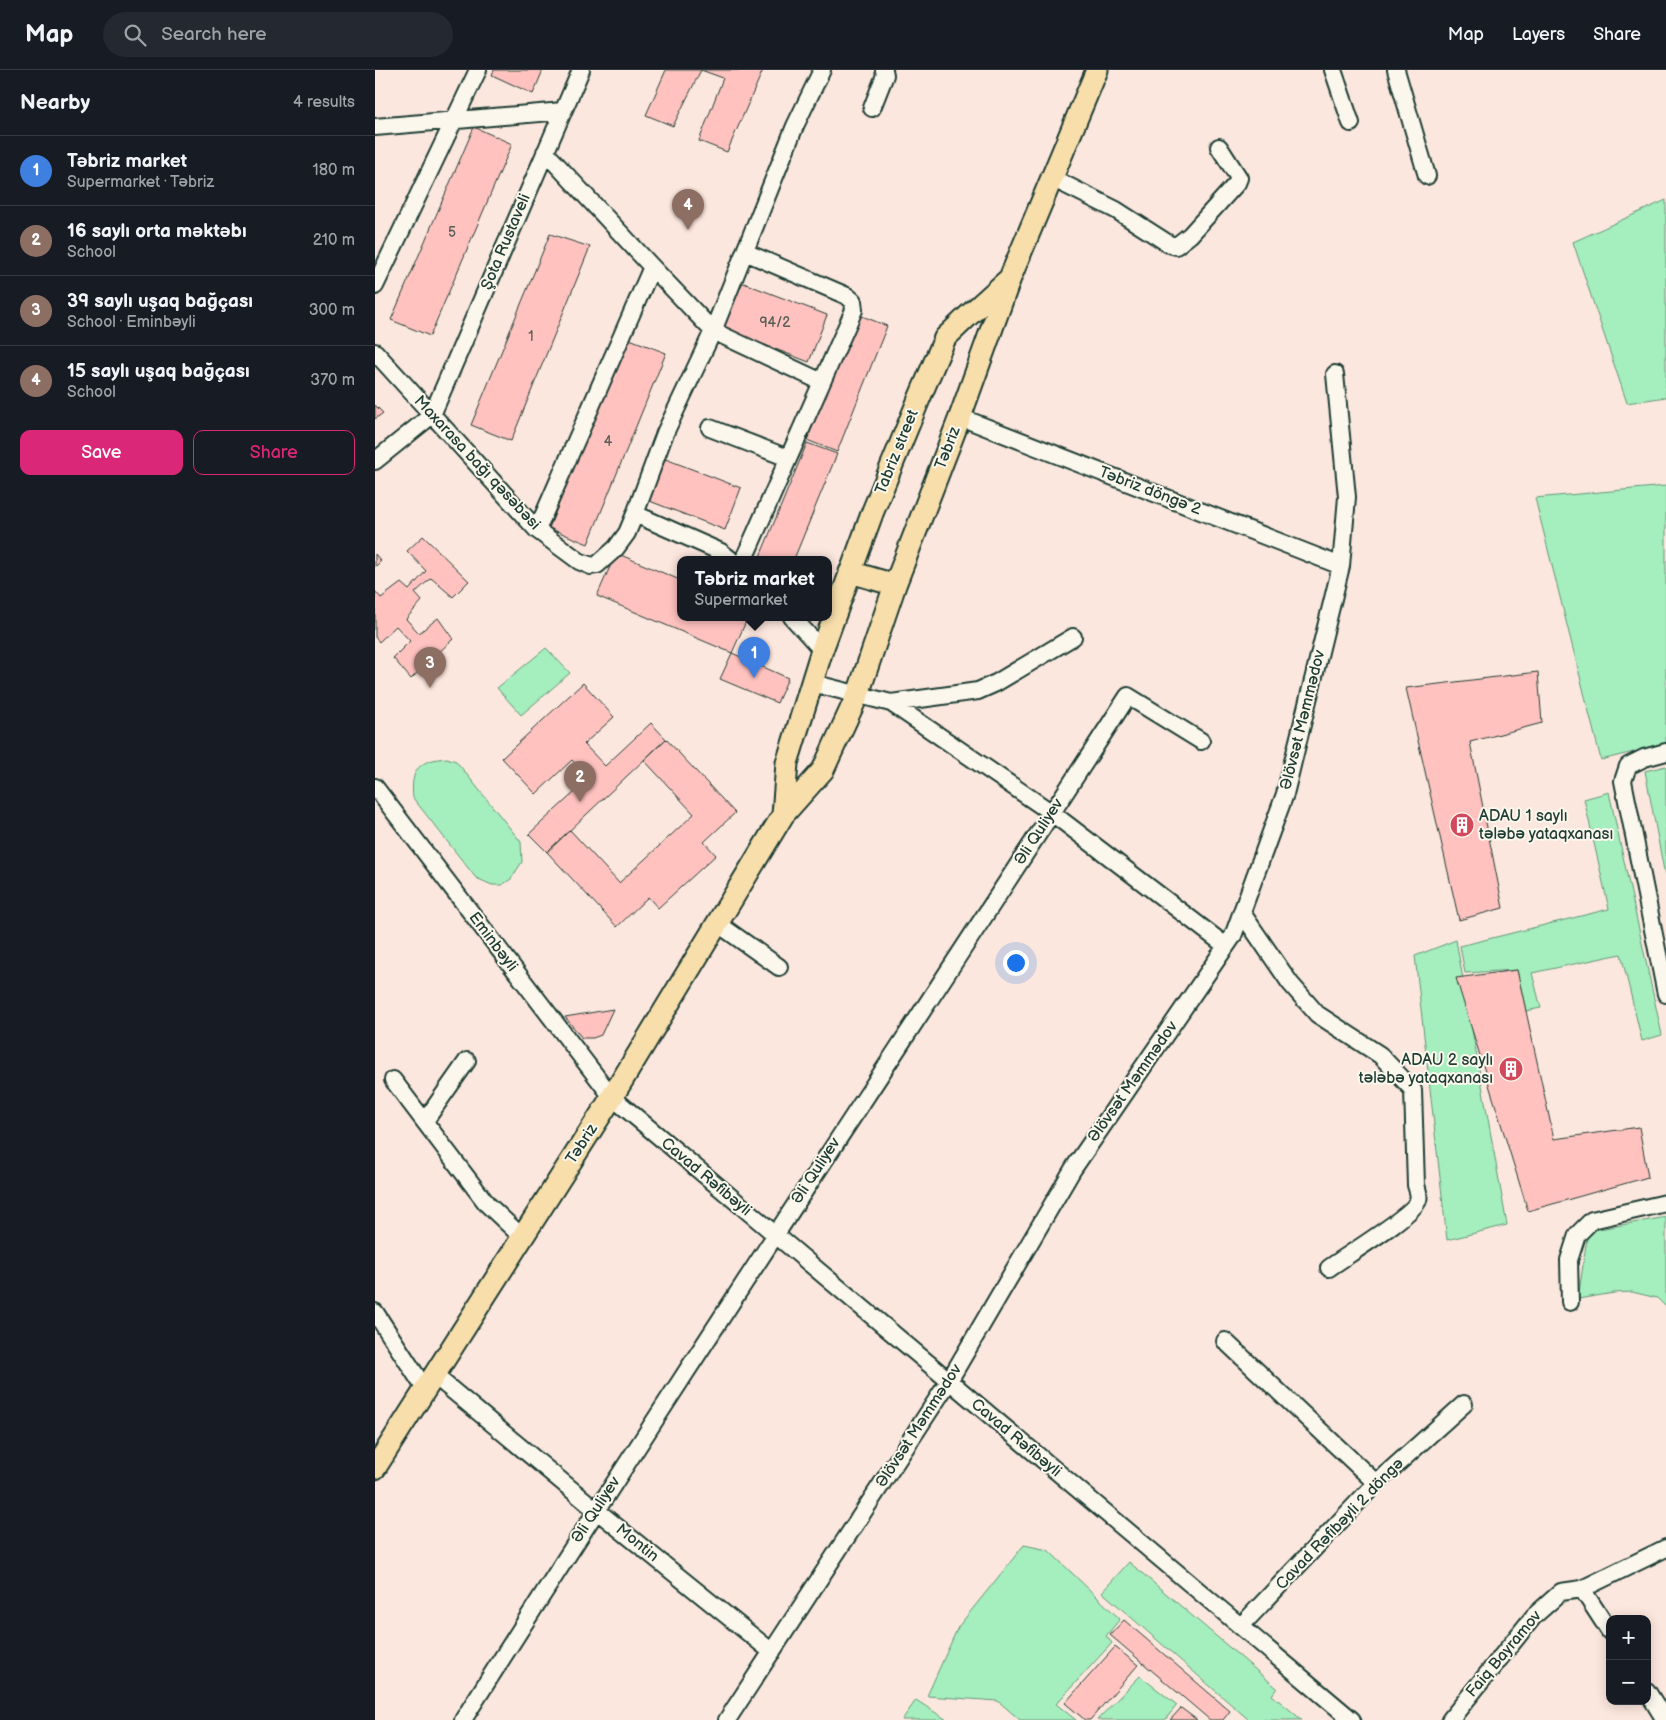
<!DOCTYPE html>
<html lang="en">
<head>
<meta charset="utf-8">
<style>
  :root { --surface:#171b24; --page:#242831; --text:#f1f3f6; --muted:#9ea1a6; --line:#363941; --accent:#db2777 }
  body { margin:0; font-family:"Balsamiq Sans",sans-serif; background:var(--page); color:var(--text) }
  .controls { position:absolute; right:15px; bottom:15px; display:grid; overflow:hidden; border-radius:10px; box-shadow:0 2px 12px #0003 }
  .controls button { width:45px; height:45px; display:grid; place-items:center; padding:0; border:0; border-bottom:1px solid var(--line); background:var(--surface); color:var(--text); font:25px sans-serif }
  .you { position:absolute; left:640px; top:892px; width:18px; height:18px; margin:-12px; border:4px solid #fff; border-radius:50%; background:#1a73e8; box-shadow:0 0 0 8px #1a73e833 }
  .badge { display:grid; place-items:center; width:32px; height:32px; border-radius:50%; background:var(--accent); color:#fff; font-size:16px; font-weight:700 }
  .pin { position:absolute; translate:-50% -41px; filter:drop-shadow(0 1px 2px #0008) }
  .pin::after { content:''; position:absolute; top:26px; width:18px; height:15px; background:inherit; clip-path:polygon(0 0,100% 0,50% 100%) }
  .popup { position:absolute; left:302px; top:486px; width:155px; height:65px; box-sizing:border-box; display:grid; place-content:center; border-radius:10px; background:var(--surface); filter:drop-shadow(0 1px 4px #0005); font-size:16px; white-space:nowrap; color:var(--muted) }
  .popup b { font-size:19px; color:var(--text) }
  .popup::after { content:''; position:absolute; left:50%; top:100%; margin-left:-10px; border:10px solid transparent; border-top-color:var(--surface) }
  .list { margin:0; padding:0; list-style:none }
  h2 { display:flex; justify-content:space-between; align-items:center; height:65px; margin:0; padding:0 20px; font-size:21px }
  h2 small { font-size:16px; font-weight:400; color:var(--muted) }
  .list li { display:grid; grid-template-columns:32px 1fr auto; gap:15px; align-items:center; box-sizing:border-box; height:70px; padding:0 20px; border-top:1px solid var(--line) }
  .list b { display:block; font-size:19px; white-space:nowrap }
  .list p { margin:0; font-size:16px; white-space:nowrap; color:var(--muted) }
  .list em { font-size:16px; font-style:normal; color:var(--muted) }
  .actions { display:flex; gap:10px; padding:15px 20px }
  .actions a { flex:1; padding:11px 0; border:1px solid var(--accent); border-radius:10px; text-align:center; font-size:18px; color:var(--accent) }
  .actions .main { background:var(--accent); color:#fff }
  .icon { flex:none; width:28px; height:28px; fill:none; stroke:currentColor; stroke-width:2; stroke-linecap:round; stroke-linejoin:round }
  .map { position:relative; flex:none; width:1291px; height:1650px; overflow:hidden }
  header { display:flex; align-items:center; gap:30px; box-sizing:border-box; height:70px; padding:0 25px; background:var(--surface); border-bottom:1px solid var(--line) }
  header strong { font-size:24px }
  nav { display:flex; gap:28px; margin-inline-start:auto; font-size:18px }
  .search { width:350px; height:45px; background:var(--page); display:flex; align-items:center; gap:12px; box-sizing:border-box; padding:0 18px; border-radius:28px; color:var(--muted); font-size:19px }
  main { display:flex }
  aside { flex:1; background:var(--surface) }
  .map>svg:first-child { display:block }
  .green { fill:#a5eebd; stroke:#629678 }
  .building { fill:#ffc2bf; stroke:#1f3d34 }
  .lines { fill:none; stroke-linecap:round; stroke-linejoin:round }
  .minor-casing { stroke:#1f3d34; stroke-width:20 }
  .major-casing { stroke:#1f3d34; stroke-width:25 }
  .minor { stroke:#fbf7ec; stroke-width:16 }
  .major { stroke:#f8deab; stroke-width:21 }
  .labels { text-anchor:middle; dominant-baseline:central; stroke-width:4; stroke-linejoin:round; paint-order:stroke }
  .number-label { font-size:14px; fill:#575e57 }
  .street-label { font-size:16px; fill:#1f3d34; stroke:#fbf7ec }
  .poi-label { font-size:16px; fill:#1f3d34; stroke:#fbf7ec; text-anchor:start }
</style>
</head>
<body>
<header>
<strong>Map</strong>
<div class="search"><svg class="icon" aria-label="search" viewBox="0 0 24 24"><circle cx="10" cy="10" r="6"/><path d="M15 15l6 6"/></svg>Search here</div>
<nav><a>Map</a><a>Layers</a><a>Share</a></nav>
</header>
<main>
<aside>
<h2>Nearby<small>4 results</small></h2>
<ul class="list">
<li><span class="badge" style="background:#3f7fe0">1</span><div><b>Təbriz market</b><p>Supermarket · Təbriz</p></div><em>180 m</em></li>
<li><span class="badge" style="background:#8d6e63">2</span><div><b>16 saylı orta məktəbı</b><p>School</p></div><em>210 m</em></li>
<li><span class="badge" style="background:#8d6e63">3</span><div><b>39 saylı uşaq bağçası</b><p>School · Eminbəyli</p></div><em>300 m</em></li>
<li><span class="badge" style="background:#8d6e63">4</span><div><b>15 saylı uşaq bağçası</b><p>School</p></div><em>370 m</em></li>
</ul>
<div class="actions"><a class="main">Save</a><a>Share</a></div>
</aside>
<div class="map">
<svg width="1291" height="1650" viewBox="0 0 1291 1650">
  <rect width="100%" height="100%" fill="#fce7de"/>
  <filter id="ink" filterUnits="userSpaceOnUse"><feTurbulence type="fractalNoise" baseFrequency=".02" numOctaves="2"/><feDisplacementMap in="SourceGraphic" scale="10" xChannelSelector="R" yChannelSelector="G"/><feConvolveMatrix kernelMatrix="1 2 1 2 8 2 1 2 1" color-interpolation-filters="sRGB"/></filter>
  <g filter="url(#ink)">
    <path class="green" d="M1291,130v197l-39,6 -54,-161z
      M1291,416v258l-65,16 -66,-262z
      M171,578l24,25 -49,42 -24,-27z
      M72,688l9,3 65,81 1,20 -11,17 -9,6h-10l-16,-7 -63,-80c-3,-29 6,-38 34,-40z
      M1291,696v109l-1,1 -20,-105z
      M1234,722l53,243 -20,6 -21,-87 -89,19 9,35 -15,3 -9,-41 -52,3 -5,-27 149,-37 -25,-110z
      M1081,870l51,285 -60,15 -32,-284z
      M1291,1147v90l-9,-9 -25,-6 -18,1 -36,6 10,-68z
      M649,1475l24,5 72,69 -14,17 6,7 -56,61 20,16h-56l-22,-19 -71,-5 31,-69z
      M754,1492l148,126 -5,7 30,25h-53l-147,-128z
      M765,1606l37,29 -12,15h-68z
      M541,1630l31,20h-45z"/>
    <path class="building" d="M119,0h49l-10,24 -41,-19z
      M291,0h97l-36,82 -28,-11 24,-63 -22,-8 -28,56 -27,-11z
      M99,57l38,17 -82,192 -39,-16z
      M175,164l40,13 -79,194 -40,-16z
      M366,212l86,33 -18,47 -86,-33z
      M482,244l30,12 -50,126 -30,-12z
      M252,268l39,15 -78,191 -39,-16z
      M0,335l8,8 -8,6z
      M432,373l30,11 -43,105h-35z
      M288,388l78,30 -16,42 -78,-30z
      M48,466l46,45 -16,16 -22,-19 -16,15 7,8 -16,18 13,14 19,-15 15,21 -42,40 -18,-21 17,-17 -14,-15 -17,16 -4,-5v-46l6,7 20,-15 8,7 17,-19 -19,-20z
      M241,483l64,27v37h68l-16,36 -135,-57z
      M0,484l6,7 -6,6z
      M357,583l56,25 -11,25 -57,-24z
      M1163,602l4,51 -72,19 33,166 -44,12 -53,-232z
      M208,613l31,34 -30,27 21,22 46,-43 15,16 -119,113 -18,-18 60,-55 -17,-19 -36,34 -34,-36z
      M291,669l69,74 -31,29 12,13 -58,53 -10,-11 -31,30 -70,-75 23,-22 49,53 75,-69 -50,-54z
      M1142,900l37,169 85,-12 9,50 -120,34 -72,-233z
      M238,939l-12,26 -8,3h-11l-17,-21z
      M749,1550l106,91 -7,9h-13l-100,-85z
      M740,1577l23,18 -48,55h-5l-20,-17z
      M806,1638l16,12h-27z"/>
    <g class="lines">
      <defs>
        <path id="minor" d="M958,0l18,53
          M1021,0l31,106
          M497,38l13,-33 -1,-5
          M0,57l188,-16
          M170,82l107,115 61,64 109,51 -78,177
          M677,108l64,32 53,34 7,2 14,-11 47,-52 2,-5 -20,-31
          M370,182l102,44 6,5 1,9 -32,72
          M0,216l103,-216
          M0,282l162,178 42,31 12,5 6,-1 19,-17 11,-15 8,-19 86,38 9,7
          M585,347l381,149
          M335,358l78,30
          M0,391l57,-46 149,-345
          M260,444l30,-81 48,-102 82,-205 27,-56
          M162,460l115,-263
          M417,547l30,33
          M437,613l79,20 161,110 174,133
          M516,633l87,-12 18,-8 77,-46
          M1291,682l-22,6 -16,8 -5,15 43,213
          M0,717l237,310 740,623
          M867,843l48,70 27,31 63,41 33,35 3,95c1,4 4,10 2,15 -3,14 -74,57 -89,68
          M342,853l62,44
          M18,1010l94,124 35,33
          M50,1051l42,-60
          M1195,1232l-1,-42 8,-25 15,-15 74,-17
          M0,1242l50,77
          M850,1271l151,142
          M59,1305l162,135 176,142
          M1207,1519l84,-41
          M866,1556l135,-143 88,-79
          M1272,1621l18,29
          M88,1650c217,-344 443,-682 665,-1024l73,45
          M352,1650l222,-339 124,-212 160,-233 52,-142 56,-228 6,-69 -12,-123
          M1075,1650l84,-104 27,-24 21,-3 28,43"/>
        <path id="major" d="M475,502l45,13
          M408,745l4,-52 35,-113 51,-139 46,-112 26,-61 23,-22 40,-36
          M0,1398l237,-371 171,-282 40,-45 35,-76 37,-109 65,-168 50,-139 87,-208"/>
      </defs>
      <use href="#minor" class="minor-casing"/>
      <use href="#major" class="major-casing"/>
      <use href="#minor" class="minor"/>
      <use href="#major" class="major"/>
    </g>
  </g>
  <defs>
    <symbol id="building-disc" viewBox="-11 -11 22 22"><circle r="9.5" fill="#d1495b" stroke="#fbf7ec"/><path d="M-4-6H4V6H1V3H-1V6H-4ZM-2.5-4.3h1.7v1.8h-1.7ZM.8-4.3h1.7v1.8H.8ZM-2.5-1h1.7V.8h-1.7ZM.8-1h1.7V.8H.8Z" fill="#fff"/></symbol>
  </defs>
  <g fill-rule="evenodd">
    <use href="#building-disc" x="1073" y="741" width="28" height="28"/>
    <use href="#building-disc" x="1122" y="985" width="28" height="28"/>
  </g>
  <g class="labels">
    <g class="number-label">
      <text x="77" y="162">5</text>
      <text x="400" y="252">94/2</text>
      <text x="156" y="266">1</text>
      <text x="233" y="371">4</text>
    </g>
    <g class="street-label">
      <text transform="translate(131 172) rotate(-67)">Şota Rustaveli</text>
      <text transform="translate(573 378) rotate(-69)">Təbriz</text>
      <text transform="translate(522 382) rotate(-68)">Tabriz street</text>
      <text transform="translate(102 393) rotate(47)">Maxarasa bağı qəsəbəsi</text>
      <text transform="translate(775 421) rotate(21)">Təbriz döngə 2</text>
      <text transform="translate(928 650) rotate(-76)">Əlövsət Məmmədov</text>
      <text transform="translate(664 762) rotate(-57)">Əli Quliyev</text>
      <text transform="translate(118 872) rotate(53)">Eminbəyli</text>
      <text transform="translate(758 1012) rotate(-55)">Əlövsət Məmmədov</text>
      <text transform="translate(207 1074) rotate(-57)">Təbriz</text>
      <text transform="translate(441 1101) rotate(-57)">Əli Quliyev</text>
      <text transform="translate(331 1107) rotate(40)">Cavad Rəfibəyli</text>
      <text transform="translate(544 1356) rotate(-57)">Əlövsət Məmmədov</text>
      <text transform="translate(641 1368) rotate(40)">Cavad Rəfibəyli</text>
      <text transform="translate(221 1440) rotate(-57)">Əli Quliyev</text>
      <text transform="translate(965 1454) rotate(-46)">Cavad Rəfibəyli 2 döngə</text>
      <text transform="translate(262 1473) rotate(39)">Montin</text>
      <text transform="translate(1129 1584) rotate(-50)">Faiq Bayramov</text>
    </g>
    <g class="poi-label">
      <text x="1104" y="746">ADAU 1 saylı<tspan x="1104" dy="18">tələbə yataqxanası</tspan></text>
      <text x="1118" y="990" text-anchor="end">ADAU 2 saylı<tspan x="1118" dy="18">tələbə yataqxanası</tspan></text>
    </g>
  </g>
</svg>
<div class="controls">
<button>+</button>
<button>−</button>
</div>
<div class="you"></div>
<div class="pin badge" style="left:379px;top:608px;background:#3f7fe0">1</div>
<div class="popup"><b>Təbriz market</b>Supermarket</div>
<div class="pin badge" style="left:205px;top:732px;background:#8d6e63">2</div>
<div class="pin badge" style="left:55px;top:618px;background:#8d6e63">3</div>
<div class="pin badge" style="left:313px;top:160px;background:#8d6e63">4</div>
</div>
</main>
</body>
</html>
